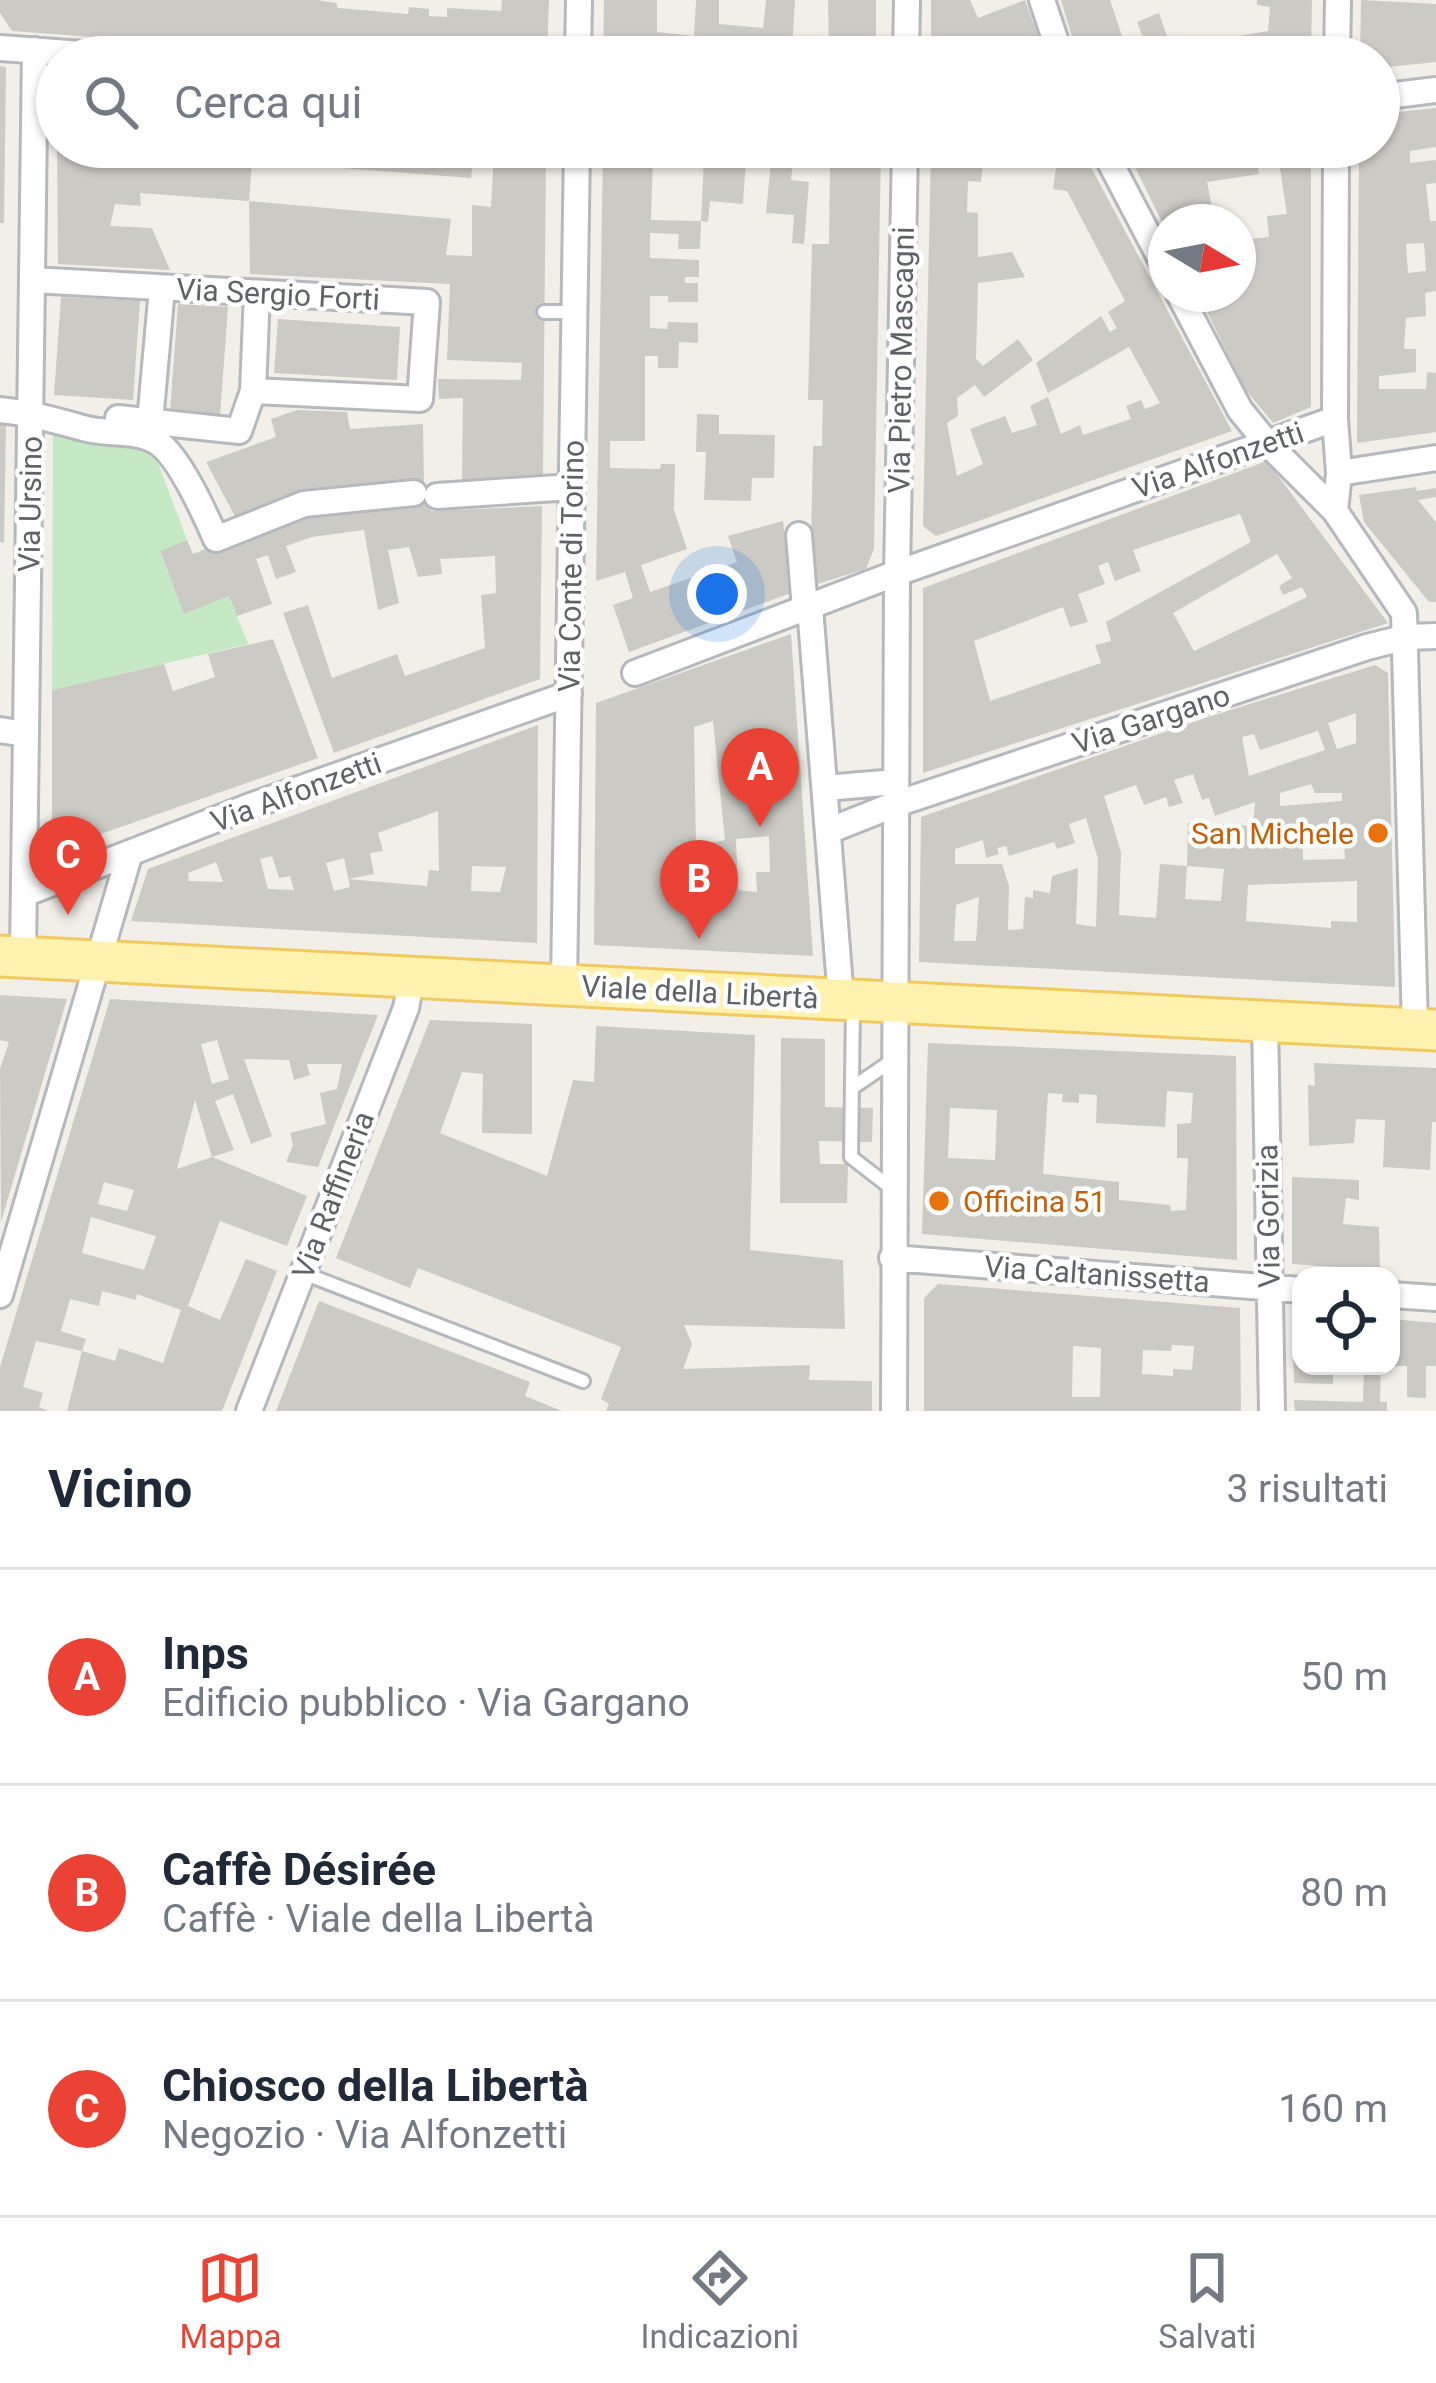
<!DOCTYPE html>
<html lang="it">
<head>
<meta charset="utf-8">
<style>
  :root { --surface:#fff; --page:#f6f6f7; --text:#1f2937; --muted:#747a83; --line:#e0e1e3; --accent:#ea4335 }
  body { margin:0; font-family:Roboto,sans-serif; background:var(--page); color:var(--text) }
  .controls { position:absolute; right:36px; bottom:36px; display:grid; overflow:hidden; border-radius:24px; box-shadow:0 3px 9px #0004 }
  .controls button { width:108px; height:108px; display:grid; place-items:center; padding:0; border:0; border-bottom:3px solid var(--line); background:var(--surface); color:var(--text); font:60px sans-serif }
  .compass { position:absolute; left:1148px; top:204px; width:108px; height:108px; border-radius:50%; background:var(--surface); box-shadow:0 3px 9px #0004; rotate:100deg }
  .you { position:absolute; left:717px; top:594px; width:42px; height:42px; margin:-30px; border:9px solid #fff; border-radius:50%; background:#1a73e8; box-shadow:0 0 0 18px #1a73e833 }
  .badge { display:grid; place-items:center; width:78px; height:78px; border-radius:50%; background:var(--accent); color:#fff; font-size:39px; font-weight:700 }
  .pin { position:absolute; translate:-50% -99px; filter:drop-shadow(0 3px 6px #0008) }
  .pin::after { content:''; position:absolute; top:63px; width:42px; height:36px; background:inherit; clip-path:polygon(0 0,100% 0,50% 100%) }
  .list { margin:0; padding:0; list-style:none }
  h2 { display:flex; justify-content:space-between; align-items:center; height:156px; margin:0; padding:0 48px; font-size:51px }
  h2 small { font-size:39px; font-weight:400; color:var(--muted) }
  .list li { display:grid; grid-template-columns:78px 1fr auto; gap:36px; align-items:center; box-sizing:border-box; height:216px; padding:0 48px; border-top:3px solid var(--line) }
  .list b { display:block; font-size:45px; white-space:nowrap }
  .list p { margin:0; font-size:39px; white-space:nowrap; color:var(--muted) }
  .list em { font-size:39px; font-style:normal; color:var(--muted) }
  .icon { flex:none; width:66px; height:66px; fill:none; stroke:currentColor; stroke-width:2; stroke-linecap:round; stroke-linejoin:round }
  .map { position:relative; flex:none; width:1436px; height:1411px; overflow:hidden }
  .search { position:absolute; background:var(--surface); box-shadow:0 3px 9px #0004; left:36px; right:36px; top:36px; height:132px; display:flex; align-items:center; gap:30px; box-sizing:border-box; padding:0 42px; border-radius:66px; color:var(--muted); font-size:45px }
  .sheet { height:804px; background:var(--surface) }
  nav { display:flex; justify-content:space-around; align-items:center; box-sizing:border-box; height:168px; border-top:3px solid var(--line); background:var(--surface); font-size:33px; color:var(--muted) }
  nav a { display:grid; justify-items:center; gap:6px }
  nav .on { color:var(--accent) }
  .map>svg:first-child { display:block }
  .green { fill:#c5e8c5 }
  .building { fill:#cccac5; fill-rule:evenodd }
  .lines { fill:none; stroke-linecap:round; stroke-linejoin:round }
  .service-casing { stroke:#b5b8bc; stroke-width:18 }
  .minor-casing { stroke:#b5b8bc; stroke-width:30 }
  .primary-casing { stroke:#f2c960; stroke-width:45 }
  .path { stroke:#9cc7a9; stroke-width:6; stroke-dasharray:12 6; stroke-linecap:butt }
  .service { stroke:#fff; stroke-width:12 }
  .minor { stroke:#fff; stroke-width:24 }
  .primary { stroke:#fff2af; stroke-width:39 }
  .food-dot { fill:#e8710a; stroke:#fff; stroke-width:4.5 }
  .labels { text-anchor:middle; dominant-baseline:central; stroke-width:9; stroke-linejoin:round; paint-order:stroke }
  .street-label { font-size:30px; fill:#5f6368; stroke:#fff }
  .food-label { font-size:30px; fill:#c56008; stroke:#fff; text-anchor:end }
</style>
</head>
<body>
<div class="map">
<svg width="1436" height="1411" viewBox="0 0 1436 1411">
  <rect width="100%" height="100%" fill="#f1efe8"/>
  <path class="green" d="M53,434l78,9 23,9 33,88 -27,12 24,61 45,-17 19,48 -196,46z"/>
  <path class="building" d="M0,0h317l19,3 2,5 70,6 1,-7 20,2v7l18,1v-9l54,3 1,-11h47l-2,57h-189l-346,-26 -12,-18z
    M604,0h53v32l37,4 2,-36h23v24l44,4 3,-28h29l-3,51 37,1 -1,-52h48v57h-273z
    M931,0h39l8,18 47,-18 21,57h-115z
    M1061,0h49l19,57h-51z
    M1257,0h55l-1,57h-172l10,-4 -12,-31 22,-9 12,35 97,-17 2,-24 -13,-2z
    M1361,0l75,4v58l-57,6v-11h-19z
    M0,66l6,1 -2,156h-4z
    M1436,108v39l-26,4v12l26,-3v23l-10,1 4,37h6v70l-11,2 1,23 -20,2 -2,31h12v23l-37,4v13h47l1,-17 9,1v59l-79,11 2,-296h20v-33zM1424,243l2,28 -18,2 -2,-29z
    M57,147l86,7 1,-7h402l-3,329 -81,5 1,-83 -24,1 -1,-20 83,1 1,-17 -75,-3 3,-76 -200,-10 -1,-73 202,18 -5,36 26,1v-51l19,2 3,-55 -20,-2 -3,28 -219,-17 -3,40 -109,-8 1,13 -26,-2 -5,22 42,2 18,42 -112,-6z
    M603,147h278l-7,402 -8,20 -49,15 -6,-39 2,-99h9l1,-46h-15l4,-156h17l1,-79 -37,-4 -2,19 18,2 -5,62 -12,-1 2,-28 -28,-2 5,-52 -25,-2 -3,45 -33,-3 -2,21 -7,-1 3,-62 -51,-5 -2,66 50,1 -1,28h-22l1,-15 -29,-1v25l49,2v17h-14v6h13v19h-30v-6h-18v32l17,1 1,-7 30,1v20l-19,-1 -1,26h-20v-12h-13v85h-35v27l50,1 1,-5h14l-1,46 13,39 -46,16 9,27 87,-30 -9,-26 55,-15 8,72 -162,59 -16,-47 20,-7 -8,-26 -29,9z
    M931,147l53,2 -3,33 -13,-1 -1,31 11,1v44l34,-5 13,25 -47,6 -2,76 7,7 35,-27 15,21 -49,37 -9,-12 -18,13 1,18 -11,7 10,53 26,-12 -13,-35 35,-13 7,17 25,-8 -7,-19 18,-9 13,37 19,-9 3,10 48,-16 -5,-13 15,-6 4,9 15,-6 -31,-56 -81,46 -12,-30 65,-47 9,16 7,-4 -9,-16 17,-11 -58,-110 -14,-2 5,-35 27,2 147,275 -296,105 -13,-10z
    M1125,147h186v260l-38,16 -28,-34 -47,-95h40v-34l5,14 12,-4 -5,-31 19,-2 -2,-21 20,-2 -8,-52 -22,1 2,11 -52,8 8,40h-49v8z
    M61,297l79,4 -7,99 -79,-5z
    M178,304l50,3 -8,109 -50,-3z
    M278,319l122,8 -3,53 -123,-7z
    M297,410l50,2 3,17 73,-5 1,61 -123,9 -63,28 -32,-60 70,-25 -5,-18z
    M697,414l22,1v19l56,1 -1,43h-22l-1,23 -47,-1 2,-48h-10z
    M0,425h6l-2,118 -4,-1z
    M1267,461l121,162 -465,150v-185zM1240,514l11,28 -145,80 5,19 -16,4 6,18 -111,38 -16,-60 89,-34 7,20 18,-5 -10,-28 27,-10 -7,-18 10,-4 7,19 26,-10 -8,-21zM1277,554l15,24 -13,8 4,9 19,-8 5,10 -113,54 -21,-38z
    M1417,487l-1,4 20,-3v9l-18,3 18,22v80h-7l-65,-80 -5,-27z
    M429,500l2,11 111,-5 -2,173 -206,74 -51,-140 25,-8 24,73 65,-24 8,22 80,-28 -4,-53 15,-2 -1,-37 -55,3 2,15 -24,3 -9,-30 -21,3 11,53 -21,7 -14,-80 -52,7 -26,9 10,26 -20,7 -8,-24 -12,4 16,45 -35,12 -8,-20 -45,18 -24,-63 27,-11 6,14 110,-44z
    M791,634l22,322 -219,-11 2,-242zM713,721l12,119 -29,6 -2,-119zM769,836l1,36h-14l1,20 -19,-2 -2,-51z
    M273,639l45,119 -266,93v-161l112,-26 9,27 42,-14 -7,-23z
    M1375,665l13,8 7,314 -476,-25 2,-145 287,-100zM1356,713v30l-19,6 -9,-26zM1318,731l7,19 -76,26 -7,-39 12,-3 6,16zM1193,774l9,26 7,-2 6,18 40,-14 -2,24 -65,-3 -1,43 37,3 -3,32 -36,-2 2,-33 -27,-2 -4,54 -37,-3 2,-63 -17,-56 32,-11 8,20 22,-8 3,10 14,-4 -9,-23zM1311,784l4,9h27v8l-62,5v-13zM1086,818l12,41 -2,68 -20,-3 2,-56 -26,8 -2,17 -17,-3v8l-8,-1 -2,32 -15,1 1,-44 -7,-22h-47v-15l28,-9 3,18 13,-4 -2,-6 9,-2 3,10 45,-14 3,7 18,-6 -6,-19zM1344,842l1,17 -42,1v-17zM1357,881v41l-26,-1v7l-85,-7 2,-36zM979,897l-3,44h-22l2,-36z
    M538,725l-1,218 -406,-22 17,-52zM438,811l1,60 -10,-1 -2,16 -79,-7 26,-5 -4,-21 13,-2 -5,-18zM272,856l7,22 11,-2 4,14 -26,-1 -8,-30zM344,858l6,29 -16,4 -8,-28zM216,862l7,20 -34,-1 -1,-8zM472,866l34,1 -6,25 -29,-1z
    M0,995l67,4 -66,223 -1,-153 9,-27 -9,-2z
    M110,999l268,16 -60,152 -32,-5 7,-17 -3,-12 36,-9 -6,-31 17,-4 5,-25h-35l3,11 -16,5 -5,-20 -45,-1 28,77 -21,8 -18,-50 -18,7 19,49 -22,7 -17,-57 -18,69 35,-12 95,39 -20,50 -67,-25 -32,85 32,14 26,-61 31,12 -55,140h-155l15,-60 33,10 4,-13 44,15 18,-53 -44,-16 -1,6 -34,-9 -3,15 -29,-7 -9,32 25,8 -4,12 -46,-10 -13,46 20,6 -4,14 9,4h-48v-44zM217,1040l12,39 -17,5 -11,-40zM104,1182l30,8 -7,21 -29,-7zM91,1217l65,19 -12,34 -62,-17z
    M430,1020l102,4v110l-50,-1 1,-59 -21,-2 -22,61 107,43 26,-96 21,2 2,-56 159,9 -5,215 93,10 2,69 -161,-4 8,19 -9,25 127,-4 -1,15 63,1v30h-266l3,-7 -8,-5 20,-52 -203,-79 -8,20 -74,-30z
    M781,1038l44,1v68l48,1 -1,34 -53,-1 1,23h28l-1,39h-67z
    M928,1043l308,13 1,204 -315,-26zM1167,1091l26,2 -2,30 -14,1v34h11l-2,52 -15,1 -1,-6 -51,-5v-18l-76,-8 5,-81 15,1 -1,8 17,1v-9l18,1 -1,28 69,4zM950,1108l47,2 -2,50 -47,-2z
    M1314,1063l122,5v54h-4l-2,48 -47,-3 2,-47 -29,-1 -2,24 -45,3 -1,-61 7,1z
    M1292,1177l67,3v20l-13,-2 -3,26 36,3 1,43 -88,-6z
    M938,1284l302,24 1,103h-317v-113zM1172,1345l22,1 -2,24 -19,-1v7l-31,-2 1,-24 28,1zM1073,1346l28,2 -1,49h-28z
    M319,1301l211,81 -5,14 37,15h-286z
    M1292,1312l9,1v53h32v18l-39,-1z
    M1391,1319l45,4v43h-10v32l-19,-1v-31h-16z
    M1364,1366h17l-1,36h7v9h-92l-1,-11 69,2z"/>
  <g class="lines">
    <defs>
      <path id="service" d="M544,312h30
        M853,1006l-2,151 40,31
        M852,1088l41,-28
        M303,1273l280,108"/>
      <path id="minor" d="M1042,0l19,57
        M0,48l124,9
        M578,57l1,-57
        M906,57l1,-57
        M1337,57l1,-57
        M1379,97l57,-7
        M1102,147l64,122
        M32,280l395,22 -7,97 -167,-8
        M1179,294l61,116 27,33 68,68 69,102 11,416
        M0,410c30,3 54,10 83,18 23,7 53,1 74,14 22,14 48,72 59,97l88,-35 110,-11
        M118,418l121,13 14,-40 4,-98
        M150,422l12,-134
        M1339,473l97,-15
        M437,496l135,-9
        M1335,511l4,-38 -4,-54 1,-272
        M799,535l6,74
        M810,607l31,392
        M635,673l262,-100 438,-154
        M0,730l26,4
        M825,788l71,-6
        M828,831l68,-27 471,-157 40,-10 29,-1
        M24,894l229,-89 316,-111
        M23,957l12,-907
        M564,985l13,-838
        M1265,1021l7,390
        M892,1258l409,32
        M0,1295l129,-439
        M1391,1295l45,3
        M249,1411l157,-403 6,-31
        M894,1411l3,-838 8,-426"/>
      <path id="primary" d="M0,956l1436,74"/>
    </defs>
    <use href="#service" class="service-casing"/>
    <use href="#minor" class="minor-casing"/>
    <use href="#primary" class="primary-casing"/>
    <path class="path" d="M145,44l158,13"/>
    <use href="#service" class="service"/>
    <use href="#minor" class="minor"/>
    <use href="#primary" class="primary"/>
  </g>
  <g class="food-dot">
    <circle cx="1378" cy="833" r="12"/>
    <circle cx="939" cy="1201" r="12"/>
  </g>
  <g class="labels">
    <g class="street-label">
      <text transform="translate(278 294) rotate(3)">Via Sergio Forti</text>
      <text transform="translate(901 360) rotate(-89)">Via Pietro Mascagni</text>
      <text transform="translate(1218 460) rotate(-19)">Via Alfonzetti</text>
      <text transform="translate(30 504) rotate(-89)">Via Ursino</text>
      <text transform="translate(571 566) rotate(-89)">Via Conte di Torino</text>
      <text transform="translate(1151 719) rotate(-18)">Via Gargano</text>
      <text transform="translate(296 792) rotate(-20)">Via Alfonzetti</text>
      <text transform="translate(700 992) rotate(3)">Viale della Libertà</text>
      <text transform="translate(333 1195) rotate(-69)">Via Raffineria</text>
      <text transform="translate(1268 1216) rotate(-91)">Via Gorizia</text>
      <text transform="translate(1097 1274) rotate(4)">Via Caltanissetta</text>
    </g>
    <g class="food-label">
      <text x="1354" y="833">San Michele</text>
      <text x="963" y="1201" text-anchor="start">Officina 51</text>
    </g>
  </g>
</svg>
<div class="controls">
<button><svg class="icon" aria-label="locate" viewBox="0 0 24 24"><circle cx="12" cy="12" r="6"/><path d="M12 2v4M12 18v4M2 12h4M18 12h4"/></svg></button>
</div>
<svg class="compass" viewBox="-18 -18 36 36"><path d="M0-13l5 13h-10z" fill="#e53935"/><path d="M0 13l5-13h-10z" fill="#747a83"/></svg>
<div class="you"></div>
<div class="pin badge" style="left:760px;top:827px">A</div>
<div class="pin badge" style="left:699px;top:939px">B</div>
<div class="pin badge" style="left:68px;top:915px">C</div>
<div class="search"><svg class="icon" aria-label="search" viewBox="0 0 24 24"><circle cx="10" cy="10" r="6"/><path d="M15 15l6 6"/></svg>Cerca qui</div>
</div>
<section class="sheet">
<h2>Vicino<small>3 risultati</small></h2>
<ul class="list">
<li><span class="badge">A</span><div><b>Inps</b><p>Edificio pubblico · Via Gargano</p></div><em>50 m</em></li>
<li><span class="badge">B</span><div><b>Caffè Désirée</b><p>Caffè · Viale della Libertà</p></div><em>80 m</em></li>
<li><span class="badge">C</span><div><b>Chiosco della Libertà</b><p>Negozio · Via Alfonzetti</p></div><em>160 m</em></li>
</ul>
</section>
<nav>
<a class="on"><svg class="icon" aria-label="map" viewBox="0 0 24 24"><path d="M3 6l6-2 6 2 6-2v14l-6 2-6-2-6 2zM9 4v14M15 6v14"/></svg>Mappa</a>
<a><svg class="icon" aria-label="directions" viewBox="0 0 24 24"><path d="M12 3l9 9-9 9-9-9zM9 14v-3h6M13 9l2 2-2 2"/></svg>Indicazioni</a>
<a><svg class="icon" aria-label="saved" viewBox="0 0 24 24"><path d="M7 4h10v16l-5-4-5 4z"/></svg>Salvati</a>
</nav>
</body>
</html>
